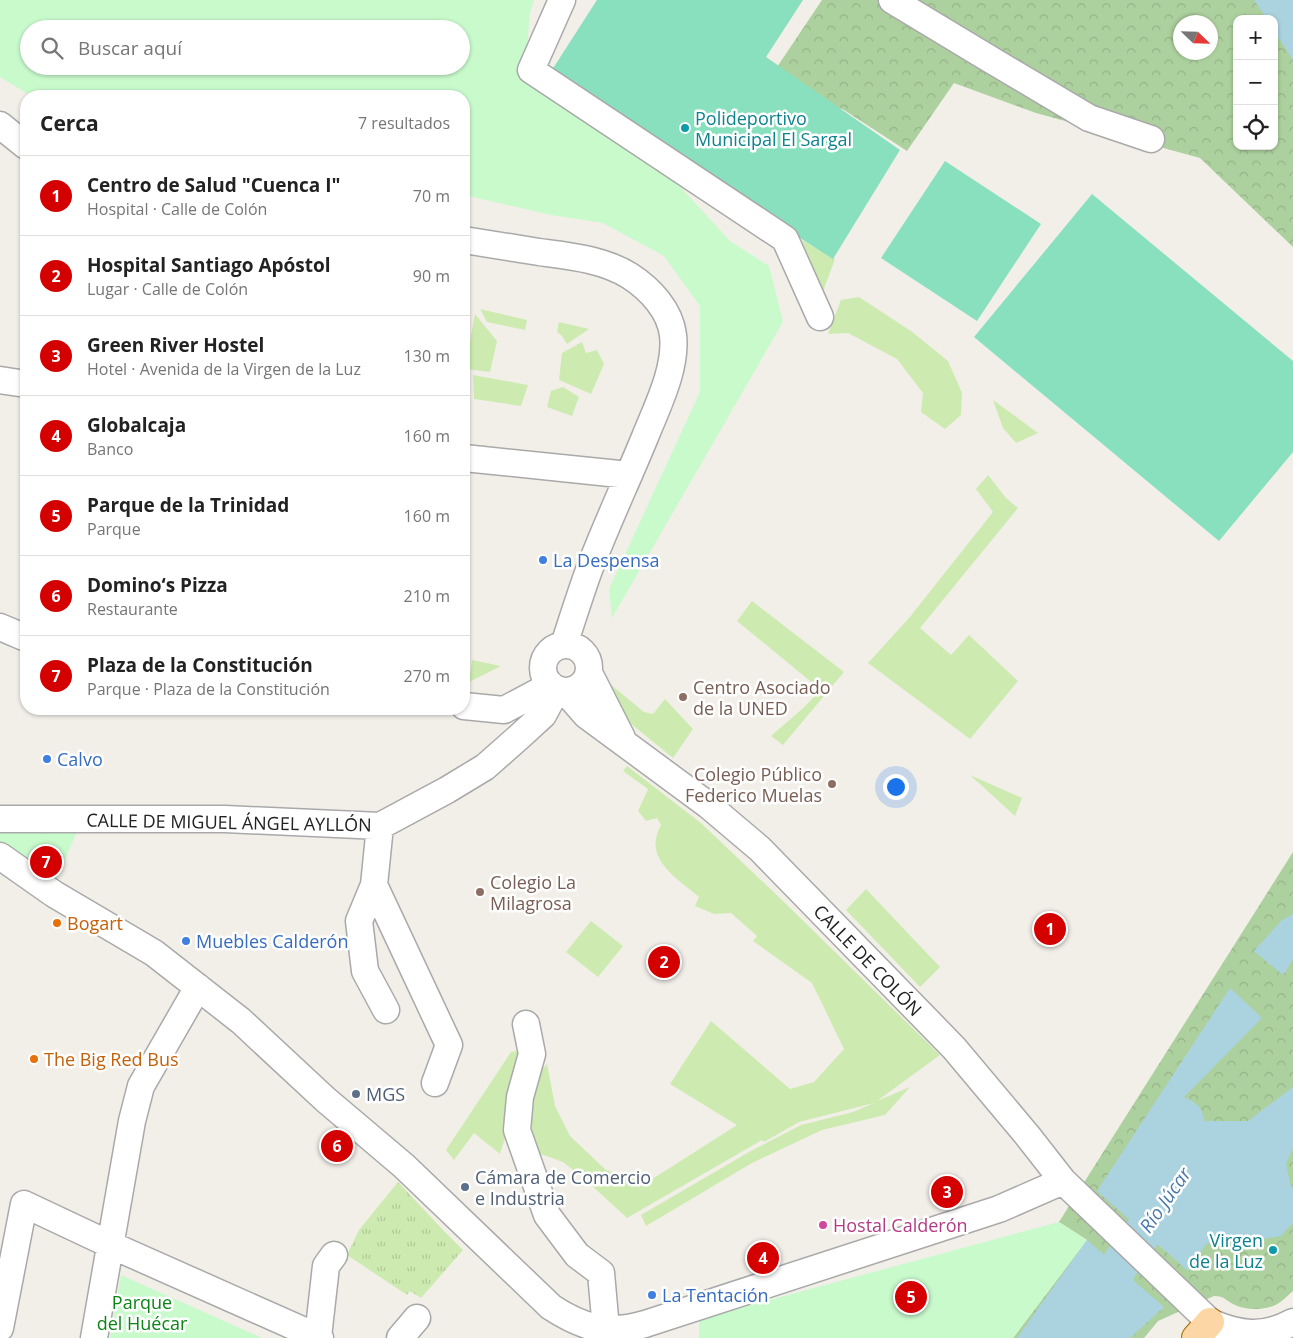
<!DOCTYPE html>
<html lang="es">
<head>
<meta charset="utf-8">
<style>
  :root { --surface:#fff; --page:#f6f6f6; --text:#222; --muted:#767676; --line:#e0e0e0; --accent:#d40000 }
  body { margin:0; font-family:"Open Sans",sans-serif; background:var(--page); color:var(--text) }
  .controls { position:absolute; right:15px; top:15px; display:grid; overflow:hidden; border-radius:10px; box-shadow:0 1px 4px #0004 }
  .controls button { width:45px; height:45px; display:grid; place-items:center; padding:0; border:0; border-bottom:1px solid var(--line); background:var(--surface); color:var(--text); font:25px sans-serif }
  .compass { position:absolute; left:1173px; top:15px; width:45px; height:45px; border-radius:50%; background:var(--surface); box-shadow:0 1px 4px #0004; rotate:113deg }
  .you { position:absolute; left:895px; top:786px; width:18px; height:18px; margin:-12px; border:4px solid #fff; border-radius:50%; background:#1a73e8; box-shadow:0 0 0 8px #1a73e833 }
  .badge { display:grid; place-items:center; width:32px; height:32px; border-radius:50%; background:var(--accent); color:#fff; font-size:16px; font-weight:700 }
  .pin { position:absolute; translate:-50% -50%; border:2px solid #fff; box-shadow:0 1px 5px #0006 }
  .list { margin:0; padding:0; list-style:none }
  h2 { display:flex; justify-content:space-between; align-items:center; height:65px; margin:0; padding:0 20px; font-size:21px }
  h2 small { font-size:16px; font-weight:400; color:var(--muted) }
  .list li { display:grid; grid-template-columns:32px 1fr auto; gap:15px; align-items:center; box-sizing:border-box; height:80px; padding:0 20px; border-top:1px solid var(--line) }
  .list b { display:block; font-size:19px; white-space:nowrap }
  .list p { margin:0; font-size:16px; white-space:nowrap; color:var(--muted) }
  .list em { font-size:16px; font-style:normal; color:var(--muted) }
  .icon { flex:none; width:28px; height:28px; fill:none; stroke:currentColor; stroke-width:2; stroke-linecap:round; stroke-linejoin:round }
  .map { position:relative; flex:none; width:1293px; height:1338px; overflow:hidden }
  .search { position:absolute; background:var(--surface); box-shadow:0 1px 4px #0004; left:20px; top:20px; width:450px; height:55px; display:flex; align-items:center; gap:12px; box-sizing:border-box; padding:0 18px; border-radius:28px; color:var(--muted); font-size:19px }
  .panel { position:absolute; background:var(--surface); box-shadow:0 1px 4px #0004; left:20px; top:90px; width:450px; height:625px; border-radius:20px }
  .map>svg:first-child { display:block }
  .grass { fill:url(#grass-tufts) }
  .forest { fill:url(#forest-crowns); fill-rule:evenodd }
  .park { fill:#c8facc; fill-rule:evenodd }
  .garden { fill:#cdebb0 }
  .pitch { fill:#88e0be }
  .water { fill:#aad3df }
  .lines { fill:none; stroke-linecap:round; stroke-linejoin:round }
  .river { stroke:#aad3df; stroke-width:38 }
  .minor-casing { stroke:#a9a9a9; stroke-width:29 }
  .major-casing { stroke:#a06b00; stroke-width:30 }
  .minor { stroke:#fff; stroke-width:26 }
  .major { stroke:#fcd6a4; stroke-width:28 }
  .culture-dot { fill:#0f9aa8; stroke:#fff; stroke-width:2 }
  .shop-dot { fill:#3f7fe0; stroke:#fff; stroke-width:2 }
  .education-dot { fill:#8d6e63; stroke:#fff; stroke-width:2 }
  .food-dot { fill:#e8710a; stroke:#fff; stroke-width:2 }
  .service-dot { fill:#5c6f8a; stroke:#fff; stroke-width:2 }
  .hotel-dot { fill:#d1479c; stroke:#fff; stroke-width:2 }
  .labels { text-anchor:middle; dominant-baseline:central; stroke-width:5; stroke-linejoin:round; paint-order:stroke }
  .culture-label { font-size:18px; fill:#0d838f; stroke:#fff; text-anchor:start }
  .shop-label { font-size:18px; fill:#366cbe; stroke:#fff; text-anchor:start }
  .education-label { font-size:18px; fill:#785e54; stroke:#fff; text-anchor:start }
  .street-label { font-size:18px; fill:#222; stroke:#fff }
  .food-label { font-size:18px; fill:#c56008; stroke:#fff; text-anchor:start }
  .service-label { font-size:18px; fill:#4e5e75; stroke:#fff; text-anchor:start }
  .hotel-label { font-size:18px; fill:#b23c85; stroke:#fff; text-anchor:start }
  .park-label { font-size:18px; fill:#0c8416; stroke:#fff }
  .water-label { font-size:19px; font-style:italic; fill:#4a7aab; stroke:#fff }
</style>
</head>
<body>
<div class="map">
<svg width="1293" height="1338" viewBox="0 0 1293 1338">
  <defs>
    <pattern id="grass-tufts" width="24" height="20" patternUnits="userSpaceOnUse" patternTransform="scale(1.25)"><rect width="24" height="20" fill="#cdebb0"/><path d="M3 7l-1-3M5 7V3M7 7l1-3M15 17l-1-3M17 17v-4M19 17l1-3" fill="none" stroke="#b0c997"/></pattern>
    <pattern id="forest-crowns" width="20" height="18" patternUnits="userSpaceOnUse" patternTransform="scale(1.25)"><rect width="20" height="18" fill="#add19e"/><path d="M2 6a3 3 0 1 1 6 0M12 15a3 3 0 1 1 6 0" fill="none" stroke="#95b388"/></pattern>
  </defs>
  <rect width="100%" height="100%" fill="#f2efe9"/>
  <path class="grass" d="M398,1182l45,48 20,20 -42,48 -11,-7 -3,4 -60,-40 12,-25z"/>
  <path class="forest" d="M822,0h471v247l-93,-89 -164,-45 -82,-30 -47,68 -63,-41 -73,-34zM1237,19h37v127h-37zM1180,22h30v30h-30z
    M1293,852v439c-7,6 -14,14 -23,16 -10,3 -25,3 -35,-2 -9,-4 -10,-9 -21,-9l-56,25 -14,17h-131l74,-98 -28,-18z"/>
  <path class="park" d="M0,0h534l-4,13 -6,67 150,100 56,61 39,25 14,56 -171,296 -3,-29 91,-197v-86l-36,-50 -61,-33 -52,-8 -87,-20v-99h-433l-31,-19zM29,29h432v37h-432z
    M0,827h79l-23,53 -56,-37z
    M1059,1222l28,18 -74,98h-314v-19z
    M121,1275l141,63h-152z"/>
  <path class="garden" d="M802,240l33,19 -13,35 -12,-29z
    M859,297l52,34 37,30 14,32 -1,22 -16,14 -24,-17 2,-19 -26,-34 -49,-26 -20,1 13,-34z
    M480,309l47,11 -2,10 -38,-8z
    M475,314l22,27 -7,31 -25,-3z
    M559,322l30,7 -22,15 -5,-8 -5,-4z
    M582,342l4,11 11,-3 7,14 -13,30 -32,-14 3,-27z
    M473,375l55,10 -7,21 -47,-7z
    M563,387l16,10 -7,19 -25,-9 4,-16z
    M993,400l45,33 -22,10 -13,-15z
    M988,475l18,23 12,10 -98,120 31,27 18,-20 49,46 -48,58 -102,-76 41,-45 84,-106 -17,-23z
    M752,601l92,71 -61,73 -12,-9 31,-27 19,-19 -84,-69z
    M472,660l29,6 -32,16z
    M610,684l34,28 9,2 12,-15 28,30 -20,29 -48,-39 -20,-28z
    M627,766l74,57 81,77 158,155 -63,46 33,-14 -25,28 -63,15 -70,33 -106,63 -5,-11 108,-63 52,-27 52,-13 21,-9 -75,19 -35,20 -2,-2 -135,78 -38,-35 -26,-21 -28,-10 -5,-40 3,-32 14,-16 8,42 15,30 36,34 40,13 91,-58 -67,-41 41,-63 79,68 24,-7 30,-33 -32,-66 -59,-42 4,-5 -26,-23 -17,1 -19,-8 4,-9c-22,-19 -57,-38 -38,-72l-4,-7 -11,3 -8,-10 10,-22 -25,-18z
    M970,775l52,23 -7,18z
    M866,889l74,78 -20,20 -74,-77z
    M591,921l32,25 -25,31 -32,-25z
    M526,1050l-15,69 -11,35 -26,-21 -20,27 -8,-10 65,-98z"/>
  <path class="pitch" d="M597,0h206l-37,57 134,93 -67,109 -102,-65 -181,-121z
    M945,161l96,63 -64,97 -96,-63z
    M1092,194l201,167v91l-74,89 -245,-204z"/>
  <path class="water" d="M1254,0h39v60l-19,-29v-12h-7z
    M1293,914v46l-10,15 -29,-24 28,-31z
    M1230,988l32,30 -78,79c12,5 19,11 20,24h44l45,-34v61l-7,16 4,19 3,6v34l-12,13 -28,5 -47,3 -18,27 -91,-80z
    M1087,1240l77,67 -34,31h-113z"/>
  <g class="lines">
    <path class="river" d="M1069,1338l103,-148"/>
    <defs>
      <path id="minor" d="M562,0l-31,70 254,169 35,78
        M892,0l91,55 106,63 62,21
        M0,125l26,21
        M464,240c25,4 50,8 75,12 30,4 64,7 91,24 20,13 40,34 43,59 4,33 -16,72 -28,102 -18,44 -39,88 -56,133 -9,25 -17,50 -25,75
        M0,380l26,4
        M464,458l165,17
        M0,627l26,11
        M543 668a23 23 0 1 1 46 0a23 23 0 1 1-46 0Z
        M589,673l33,65
        M565,691l21,24 122,90 52,44 194,199 73,87 36,46 147,141c29,13 54,16 83,0
        M464,706l40,4 47,-25
        M0,819h225l155,7 67,-36 38,-23 34,-30 24,-22 14,-26
        M380,826l-6,59 75,160 -14,38
        M0,856l54,38 100,59 87,68 85,79 78,66 147,141c32,21 57,28 94,17l354,-115 64,-28
        M374,885l-15,36 6,50 21,39
        M526,1024l6,30 -12,43 -3,33 30,85 30,40 24,18 5,56
        M0,1328l24,-124 87,41 209,93
        M318,1337l8,-71 8,-11
        M94,1338l38,-217 9,-35 57,-99
        M400,1338l17,-20"/>
      <path id="major" d="M1196,1338l14,-16"/>
    </defs>
    <use href="#minor" class="minor-casing"/>
    <use href="#major" class="major-casing"/>
    <use href="#minor" class="minor"/>
    <use href="#major" class="major"/>
  </g>
  <g class="culture-dot">
    <circle cx="685" cy="128" r="5"/>
    <circle cx="1273" cy="1250" r="5"/>
  </g>
  <g class="shop-dot">
    <circle cx="543" cy="560" r="5"/>
    <circle cx="47" cy="759" r="5"/>
    <circle cx="186" cy="941" r="5"/>
    <circle cx="652" cy="1295" r="5"/>
  </g>
  <g class="education-dot">
    <circle cx="683" cy="697" r="5"/>
    <circle cx="832" cy="784" r="5"/>
    <circle cx="480" cy="892" r="5"/>
  </g>
  <g class="food-dot">
    <circle cx="57" cy="923" r="5"/>
    <circle cx="34" cy="1059" r="5"/>
  </g>
  <g class="service-dot">
    <circle cx="356" cy="1094" r="5"/>
    <circle cx="465" cy="1187" r="5"/>
  </g>
  <circle class="hotel-dot" cx="823" cy="1225" r="5"/>
  <g class="labels">
    <g class="culture-label">
      <text x="695" y="118">Polideportivo<tspan x="695" dy="21">Municipal El Sargal</tspan></text>
      <text x="1263" y="1240" text-anchor="end">Virgen<tspan x="1263" dy="21">de la Luz</tspan></text>
    </g>
    <g class="shop-label">
      <text x="553" y="560">La Despensa</text>
      <text x="57" y="759">Calvo</text>
      <text x="196" y="941">Muebles Calderón</text>
      <text x="662" y="1295">La Tentación</text>
    </g>
    <g class="education-label">
      <text x="693" y="687">Centro Asociado<tspan x="693" dy="21">de la UNED</tspan></text>
      <text x="822" y="774" text-anchor="end">Colegio Público<tspan x="822" dy="21">Federico Muelas</tspan></text>
      <text x="490" y="882">Colegio La<tspan x="490" dy="21">Milagrosa</tspan></text>
    </g>
    <g class="street-label">
      <text transform="translate(229 822) rotate(1)">CALLE DE MIGUEL ÁNGEL AYLLÓN</text>
      <text transform="translate(868 960) rotate(46)">CALLE DE COLÓN</text>
    </g>
    <g class="food-label">
      <text x="67" y="923">Bogart</text>
      <text x="44" y="1059">The Big Red Bus</text>
    </g>
    <g class="service-label">
      <text x="366" y="1094">MGS</text>
      <text x="475" y="1177">Cámara de Comercio<tspan x="475" dy="21">e Industria</tspan></text>
    </g>
    <g class="hotel-label">
      <text x="833" y="1225">Hostal Calderón</text>
    </g>
    <g class="park-label">
      <text x="142" y="1302">Parque<tspan x="142" dy="21">del Huécar</tspan></text>
    </g>
    <g class="water-label">
      <text transform="translate(1165 1200) rotate(-55)">Río Júcar</text>
    </g>
  </g>
</svg>
<div class="controls">
<button>+</button>
<button>−</button>
<button><svg class="icon" aria-label="locate" viewBox="0 0 24 24"><circle cx="12" cy="12" r="6"/><path d="M12 2v4M12 18v4M2 12h4M18 12h4"/></svg></button>
</div>
<svg class="compass" viewBox="-18 -18 36 36"><path d="M0-13l5 13h-10z" fill="#e53935"/><path d="M0 13l5-13h-10z" fill="#767676"/></svg>
<div class="you"></div>
<div class="pin badge" style="left:1050px;top:929px">1</div>
<div class="pin badge" style="left:664px;top:962px">2</div>
<div class="pin badge" style="left:947px;top:1192px">3</div>
<div class="pin badge" style="left:763px;top:1258px">4</div>
<div class="pin badge" style="left:911px;top:1297px">5</div>
<div class="pin badge" style="left:337px;top:1146px">6</div>
<div class="pin badge" style="left:46px;top:862px">7</div>
<div class="search"><svg class="icon" aria-label="search" viewBox="0 0 24 24"><circle cx="10" cy="10" r="6"/><path d="M15 15l6 6"/></svg>Buscar aquí</div>
<section class="panel">
<h2>Cerca<small>7 resultados</small></h2>
<ul class="list">
<li><span class="badge">1</span><div><b>Centro de Salud &quot;Cuenca I&quot;</b><p>Hospital · Calle de Colón</p></div><em>70 m</em></li>
<li><span class="badge">2</span><div><b>Hospital Santiago Apóstol</b><p>Lugar · Calle de Colón</p></div><em>90 m</em></li>
<li><span class="badge">3</span><div><b>Green River Hostel</b><p>Hotel · Avenida de la Virgen de la Luz</p></div><em>130 m</em></li>
<li><span class="badge">4</span><div><b>Globalcaja</b><p>Banco</p></div><em>160 m</em></li>
<li><span class="badge">5</span><div><b>Parque de la Trinidad</b><p>Parque</p></div><em>160 m</em></li>
<li><span class="badge">6</span><div><b>Domino‘s Pizza</b><p>Restaurante</p></div><em>210 m</em></li>
<li><span class="badge">7</span><div><b>Plaza de la Constitución</b><p>Parque · Plaza de la Constitución</p></div><em>270 m</em></li>
</ul>
</section>
</div>
</body>
</html>
